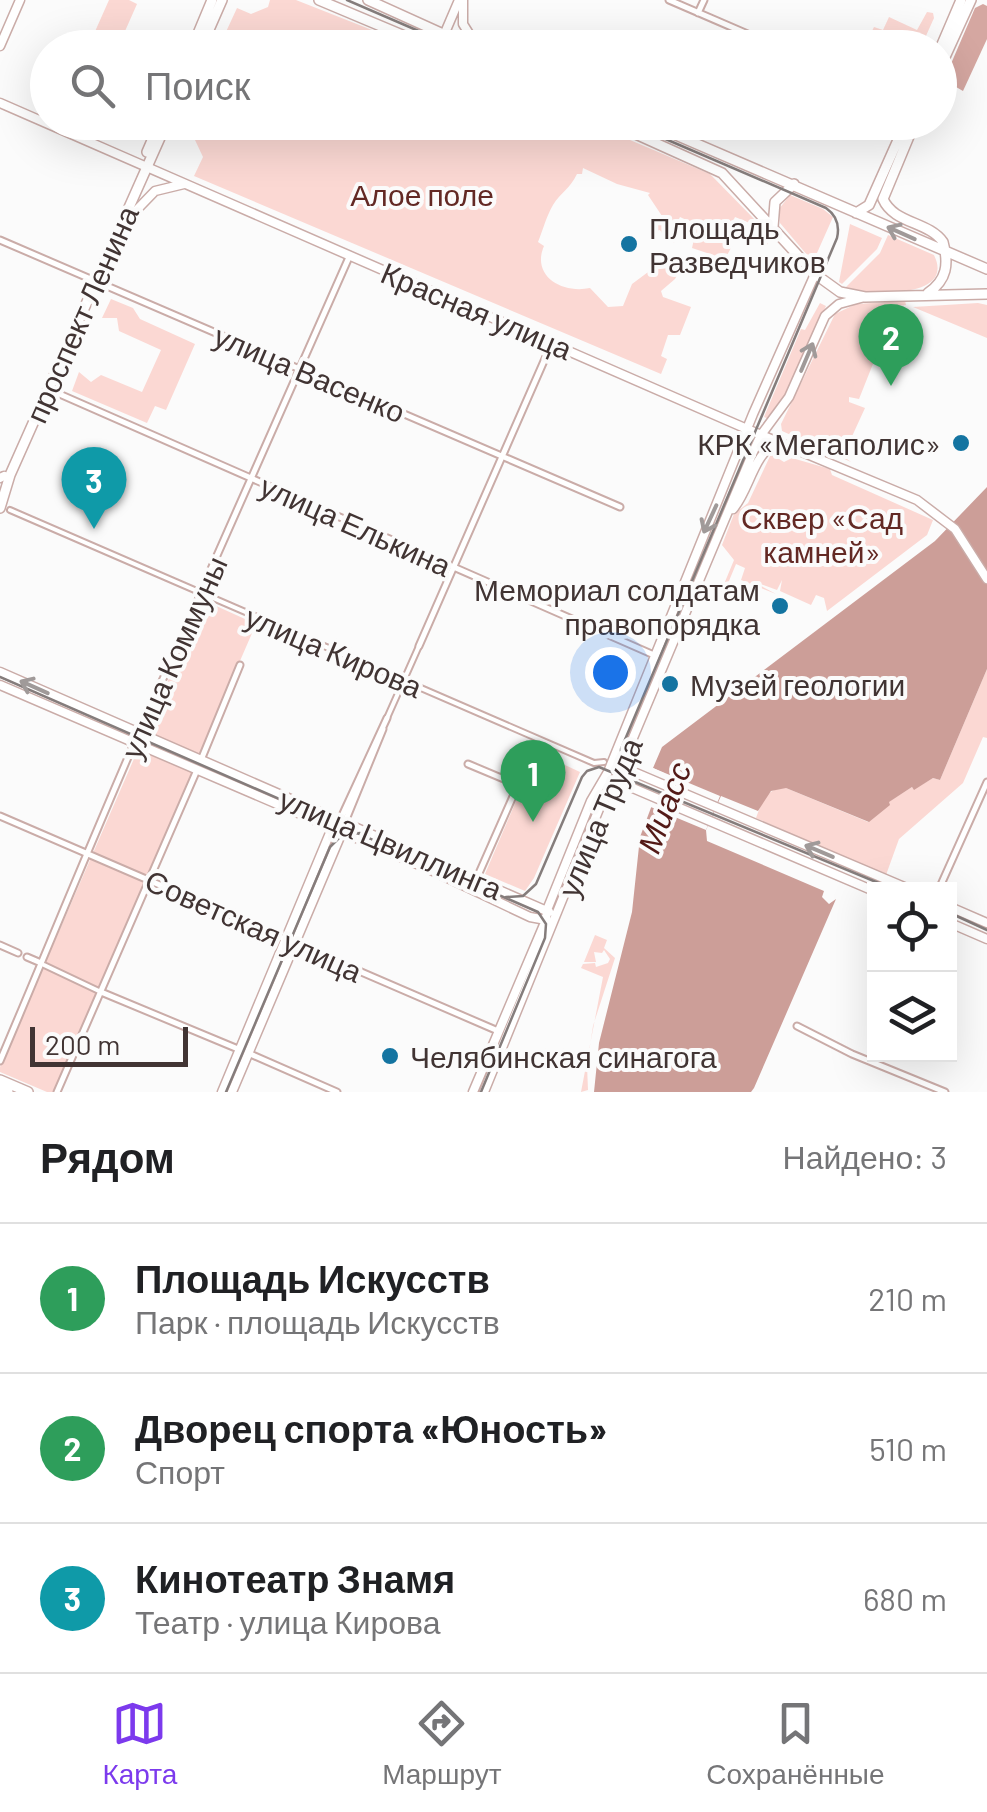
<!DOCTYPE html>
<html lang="ru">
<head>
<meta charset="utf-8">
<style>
  :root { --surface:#fff; --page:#f6f6f6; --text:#202124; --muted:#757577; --line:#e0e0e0; --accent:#7c3aed }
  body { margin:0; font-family:Barlow,sans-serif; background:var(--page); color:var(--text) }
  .controls { position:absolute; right:30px; bottom:30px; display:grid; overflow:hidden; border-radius:0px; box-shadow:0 10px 40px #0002 }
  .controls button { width:90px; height:90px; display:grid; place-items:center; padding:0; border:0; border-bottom:2px solid var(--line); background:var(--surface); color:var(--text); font:50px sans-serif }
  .scale { position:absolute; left:30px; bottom:25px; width:158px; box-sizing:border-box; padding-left:10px; border:5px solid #413433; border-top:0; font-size:28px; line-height:35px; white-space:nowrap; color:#413433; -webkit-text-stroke:8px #fbfbfb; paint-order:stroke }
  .you { position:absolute; left:610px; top:672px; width:35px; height:35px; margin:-25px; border:8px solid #fff; border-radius:50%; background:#1a73e8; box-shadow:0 0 0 15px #1a73e833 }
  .badge { display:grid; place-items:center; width:65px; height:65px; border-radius:50%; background:var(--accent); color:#fff; font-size:32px; font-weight:700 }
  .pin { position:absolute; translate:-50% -82px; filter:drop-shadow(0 2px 5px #0008) }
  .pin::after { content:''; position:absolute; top:52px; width:35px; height:30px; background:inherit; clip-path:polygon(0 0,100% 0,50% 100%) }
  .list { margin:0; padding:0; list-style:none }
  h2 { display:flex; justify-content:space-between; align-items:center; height:130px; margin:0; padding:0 40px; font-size:42px }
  h2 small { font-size:32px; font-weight:400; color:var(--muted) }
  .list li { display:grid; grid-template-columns:65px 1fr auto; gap:30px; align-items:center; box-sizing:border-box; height:150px; padding:0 40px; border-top:2px solid var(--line) }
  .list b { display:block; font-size:38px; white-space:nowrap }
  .list p { margin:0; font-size:32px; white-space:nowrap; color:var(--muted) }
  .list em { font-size:32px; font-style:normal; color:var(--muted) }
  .icon { flex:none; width:55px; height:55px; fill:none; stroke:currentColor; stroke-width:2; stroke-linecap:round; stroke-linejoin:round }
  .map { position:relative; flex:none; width:987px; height:1092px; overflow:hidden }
  .search { position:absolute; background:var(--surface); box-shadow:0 10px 40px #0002; left:30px; right:30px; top:30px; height:110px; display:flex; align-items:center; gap:25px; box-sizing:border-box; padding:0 35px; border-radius:55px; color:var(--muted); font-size:38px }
  .sheet { height:580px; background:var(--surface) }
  nav { display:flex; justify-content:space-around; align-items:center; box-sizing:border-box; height:140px; border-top:2px solid var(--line); background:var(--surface); font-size:28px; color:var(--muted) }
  nav a { display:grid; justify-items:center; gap:5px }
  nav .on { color:var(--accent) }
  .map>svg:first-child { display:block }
  .green { fill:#fbd8d3 }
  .forest { fill:#d5a7a1 }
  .water { fill:#cc9e98 }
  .pier { fill:#fbfbfb }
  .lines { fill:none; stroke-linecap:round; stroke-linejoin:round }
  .pedestrian-casing { stroke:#caaca8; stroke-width:8 }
  .minor-casing { stroke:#caaca8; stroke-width:9 }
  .tertiary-casing { stroke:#caaca8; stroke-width:11 }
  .secondary-casing { stroke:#caaca8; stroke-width:11 }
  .primary-casing { stroke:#caaca8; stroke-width:12 }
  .pedestrian { stroke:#fff; stroke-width:4 }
  .minor { stroke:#fff; stroke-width:5 }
  .tertiary { stroke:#fff; stroke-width:8 }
  .secondary { stroke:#fff; stroke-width:8 }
  .primary { stroke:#fff; stroke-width:9 }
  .tram { stroke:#857d7c; stroke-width:2.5 }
  .oneway { stroke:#a09a99 }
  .poi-dot { fill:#1474a1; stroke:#fbfbfb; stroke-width:4 }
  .labels { text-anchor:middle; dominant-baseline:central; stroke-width:8; stroke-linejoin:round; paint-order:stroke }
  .park-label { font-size:30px; fill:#632924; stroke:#fbfbfb }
  .poi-label { font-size:30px; fill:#413433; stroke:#fbfbfb; text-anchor:start }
  .street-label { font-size:30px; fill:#413433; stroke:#fbfbfb }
  .water-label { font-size:32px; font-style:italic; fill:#531a17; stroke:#fbfbfb }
</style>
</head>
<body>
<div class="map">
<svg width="987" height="1092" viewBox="0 0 987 1092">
  <rect width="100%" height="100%" fill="#fbfbfb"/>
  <path class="green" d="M109,0h20l8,4 -19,43 -29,-2z
    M270,0h26l119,47h-196l18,-39 14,6 17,-7z
    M927,12l6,1 1,5 -13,29h-44l2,-4 -15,-2 -3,5 -10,-4 6,-12 13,5 4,-8 9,3 6,-13 28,13z
    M187,122l403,1 120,51 55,56 5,9 -3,6 -20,-7 5,-14 -17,-7 -11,23 8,6 -7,13 -33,-11 5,-23 -17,-8 -8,16 5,3 -3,7 -8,-4 -6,-9 -5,1 -4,-4 5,-6 -2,-3 8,-2 -14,-21 2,-2 -33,-9 -34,-16 -1,6h-5c-7,15 -16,18 -24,31 -7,12 -10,25 -15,37l6,4c-13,30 18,48 46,42l18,19 15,-1 9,-22 35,-26h7l9,6 -8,15 -14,12 2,6 28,10 -11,28h-12l-7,21 6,3 -6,15 -467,-198 9,-19 -8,-17 -14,-6z
    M790,195l33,14 10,8 -20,45 -33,-39 -1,-14z
    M850,224l32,14 -5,11 -35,35 -3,-2z
    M888,235l46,20c22,45 -64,39 -89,33l35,-35z
    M111,299l22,9 7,11 55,25 -29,66 -11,-4 -8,17 -75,-32 7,-19 12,10 10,-7 41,17 19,-42 -42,-19 -2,-13h-15z
    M905,301l1,4 -10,1 -37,93 -10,-2v5l16,6 -22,48 8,6 -69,-31 -1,-7 54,-110 21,-10z
    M820,303l6,3 -43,93 -14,20 -5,-2 37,-88 4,1z
    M978,303l9,2v33l-74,-31z
    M771,454l13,8 8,-4 38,11 2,6 101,45 -6,15 -100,76 -3,-13 -8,-3 -5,10 -31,-14 2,-11 -5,10 -25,-9 24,13 -35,-14 4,-12 -9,-4 -12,29 15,9 -22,-9v-4h5l12,-29 -12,-15 12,-31 14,-11z
    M203,600l53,24 -203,468h-6l-47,-20v-5z
    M987,669v69l-4,-1 -20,46 -64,56 -13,36 -130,-57c6,-16 11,-31 30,-30l82,34 21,-17 -1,-3 24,-15 2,2 19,-11 7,2z
    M537,752l43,20 -46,106 -9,13 -40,-17z
    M595,935l12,5 -3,8 11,10 -22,68 -6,39 1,25 -7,2 22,-115 -22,-9 2,-4 12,-1 1,4 12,-4 2,-4 -6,-9 -2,3 -8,-1 2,10h-12z"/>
  <path class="forest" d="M983,4l4,2v33l-24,52 -19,-11 31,-72z"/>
  <path class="water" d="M987,487v182l-47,111 -7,-2 -19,12 -2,-3 -23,15 1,3 -21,17 -83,-34 -15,3 -13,20 -37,-15 -15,34 1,11 117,50 -2,6 7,7 7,-5 -82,189 -3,4h-157l5,-49 33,-131 8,-75 24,-64 -11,-5 9,-21 273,-206z"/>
  <path class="pier" d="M653,768l67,28 -14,34 -60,-25 12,-30 -7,-2z"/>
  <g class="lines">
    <defs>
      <path id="pedestrian" d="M10,510l584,253 10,-1
        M196,603l10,-23
        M387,718l32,-72
        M44,965l57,27"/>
      <path id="minor" d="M669,0l111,48
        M698,13l6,-13
        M0,240l620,267
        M48,389l606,266
        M207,578l143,-323
        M419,646l132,-301
        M201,760l39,-95
        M468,764l50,21 -42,95
        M0,816l498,215
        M340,820l47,-102
        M345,822l38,-93
        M939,889l48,-107
        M0,945l18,8
        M27,957l14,6
        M101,992l137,57
        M797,1026l55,28 93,38
        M248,1053l89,39
        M0,1061c51,-120 100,-241 153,-361 7,-17 44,-86 43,-97
        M57,1092l140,-322"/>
      <path id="tertiary" d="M463,0v24l15,24
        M444,35l15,-35
        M0,46l20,-46
        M222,1092l110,-264
        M232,1092l110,-260"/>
      <path id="secondary" d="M0,103l747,326 170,71 38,29 32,50
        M123,224l32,-33 29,-7
        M0,478l4,-2
        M733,509c17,-19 21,-60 47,-67
        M0,672l549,240
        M0,685l433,186 97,46 16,3
        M619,769l17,4 273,116
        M614,780l260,111
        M950,907l37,16
        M950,923l37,16
        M473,1092l73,-172 1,-10 44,-109 17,-29 145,-358 62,-140
        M484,1092l117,-288 16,-28 136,-324 8,-17 28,-38 36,-81 14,-12 22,-6"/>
      <path id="primary" d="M319,0l114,48
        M368,0l106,48
        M192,48l20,-48
        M201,48l21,-48
        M940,49l21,-49
        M940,68l31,-68
        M609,122l113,51 93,101 25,18 25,5 122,-3
        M646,122l341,147
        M915,122l-32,77c11,25 45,22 60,43 6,22 4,38 -15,51
        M147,152l13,-30
        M856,213l13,-8 37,-83
        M773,227l2,-25 19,-18
        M0,508l10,-33 157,-353
        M0,1080l28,12
        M0,1089l8,3"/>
    </defs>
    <use href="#pedestrian" class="pedestrian-casing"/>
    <use href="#minor" class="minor-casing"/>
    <use href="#tertiary" class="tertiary-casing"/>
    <use href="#secondary" class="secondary-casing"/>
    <use href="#primary" class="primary-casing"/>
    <use href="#pedestrian" class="pedestrian"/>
    <use href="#minor" class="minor"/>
    <use href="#tertiary" class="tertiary"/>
    <use href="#secondary" class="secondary"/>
    <use href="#primary" class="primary"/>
    <path class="tram" d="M347,0l111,48
      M626,122l200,86c10,7 14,17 11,30l-216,511 -1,20 14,14
      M0,677l538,235 8,12 -1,14 -64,154
      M506,897l17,-1 13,-12 46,-107 5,-6 12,-4 294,122
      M950,913l37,17
      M226,1092l104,-245 12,-12 18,-2"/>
  </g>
  <defs><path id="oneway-shaft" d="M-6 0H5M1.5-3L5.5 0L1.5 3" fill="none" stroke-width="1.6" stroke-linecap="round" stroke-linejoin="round" transform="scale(2.5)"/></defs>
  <g class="oneway">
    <use href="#oneway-shaft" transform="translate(901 233) rotate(-156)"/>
    <use href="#oneway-shaft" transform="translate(807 357) rotate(-67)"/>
    <use href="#oneway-shaft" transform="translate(710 519) rotate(115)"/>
    <use href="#oneway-shaft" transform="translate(34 687) rotate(-156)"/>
    <use href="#oneway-shaft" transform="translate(819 851) rotate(-157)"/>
  </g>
  <g class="poi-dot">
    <circle cx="629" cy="244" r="10"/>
    <circle cx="961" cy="443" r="10"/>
    <circle cx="780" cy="606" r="10"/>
    <circle cx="670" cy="684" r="10"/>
    <circle cx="390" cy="1056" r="10"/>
  </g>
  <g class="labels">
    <g class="park-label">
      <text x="422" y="194">Алое поле</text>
      <text x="822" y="517">Сквер «Сад<tspan x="822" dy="34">камней»</tspan></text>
    </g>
    <g class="poi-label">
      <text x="649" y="227">Площадь<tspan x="649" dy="34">Разведчиков</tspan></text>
      <text x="941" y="443" text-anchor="end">КРК «Мегаполис»</text>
      <text x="760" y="589" text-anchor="end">Мемориал солдатам<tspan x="760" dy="34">правопорядка</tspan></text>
      <text x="690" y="684">Музей геологии</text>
      <text x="410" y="1056">Челябинская синагога</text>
    </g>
    <g class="street-label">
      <text transform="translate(477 310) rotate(23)">Красная улица</text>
      <text transform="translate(81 314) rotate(-66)">проспект Ленина</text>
      <text transform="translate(310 373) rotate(23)">улица Васенко</text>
      <text transform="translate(356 525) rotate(24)">улица Елькина</text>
      <text transform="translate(334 651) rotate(23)">улица Кирова</text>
      <text transform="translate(173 657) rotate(-66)">улица Коммуны</text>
      <text transform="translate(599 817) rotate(-67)">улица Труда</text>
      <text transform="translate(391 843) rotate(23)">улица Цвиллинга</text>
      <text transform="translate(254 925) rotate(24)">Советская улица</text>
    </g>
    <g class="water-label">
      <text transform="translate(663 807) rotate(-69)">Миасс</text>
    </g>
  </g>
</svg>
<div class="controls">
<button><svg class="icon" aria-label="locate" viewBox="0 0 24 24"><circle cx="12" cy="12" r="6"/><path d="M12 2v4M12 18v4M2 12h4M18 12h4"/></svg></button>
<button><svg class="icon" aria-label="layers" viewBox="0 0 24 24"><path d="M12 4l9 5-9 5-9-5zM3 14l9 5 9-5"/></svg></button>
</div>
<div class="scale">200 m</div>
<div class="you"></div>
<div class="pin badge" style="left:533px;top:822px;background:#2e9e5b">1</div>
<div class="pin badge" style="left:891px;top:386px;background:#2e9e5b">2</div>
<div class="pin badge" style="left:94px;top:529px;background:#0f9aa8">3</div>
<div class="search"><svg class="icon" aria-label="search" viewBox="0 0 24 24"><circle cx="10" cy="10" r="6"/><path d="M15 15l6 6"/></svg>Поиск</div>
</div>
<section class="sheet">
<h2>Рядом<small>Найдено: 3</small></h2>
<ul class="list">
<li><span class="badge" style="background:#2e9e5b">1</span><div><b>Площадь Искусств</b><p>Парк · площадь Искусств</p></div><em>210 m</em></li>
<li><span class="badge" style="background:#2e9e5b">2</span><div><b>Дворец спорта «Юность»</b><p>Спорт</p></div><em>510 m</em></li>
<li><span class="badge" style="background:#0f9aa8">3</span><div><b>Кинотеатр Знамя</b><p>Театр · улица Кирова</p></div><em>680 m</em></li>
</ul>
</section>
<nav>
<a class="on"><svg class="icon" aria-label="map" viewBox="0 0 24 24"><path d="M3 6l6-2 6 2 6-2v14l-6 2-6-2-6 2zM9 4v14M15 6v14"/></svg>Карта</a>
<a><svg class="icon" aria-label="directions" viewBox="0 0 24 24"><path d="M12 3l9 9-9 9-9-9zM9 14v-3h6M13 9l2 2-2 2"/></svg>Маршрут</a>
<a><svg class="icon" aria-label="saved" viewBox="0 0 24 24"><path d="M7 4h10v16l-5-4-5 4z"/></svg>Сохранённые</a>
</nav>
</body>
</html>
